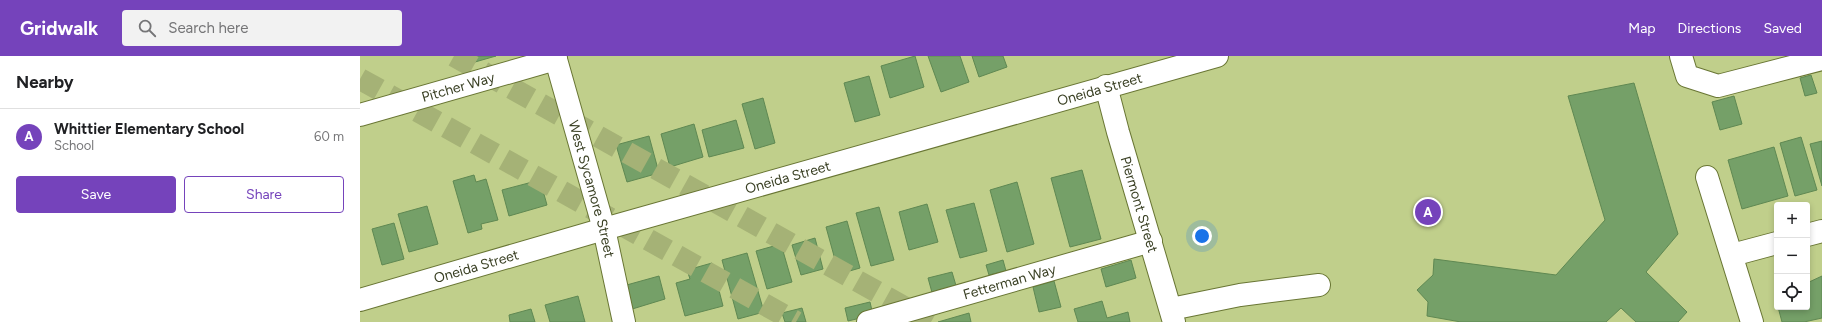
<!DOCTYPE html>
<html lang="en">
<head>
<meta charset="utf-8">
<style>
  :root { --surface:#fff; --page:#f2f2f2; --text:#202124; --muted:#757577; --line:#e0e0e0; --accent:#7543bb }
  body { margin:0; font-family:Figtree,sans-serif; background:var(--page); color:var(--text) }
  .controls { position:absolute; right:12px; bottom:12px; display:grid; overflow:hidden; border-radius:4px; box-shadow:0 2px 6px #0003 }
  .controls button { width:36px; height:36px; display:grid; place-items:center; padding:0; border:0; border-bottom:1px solid var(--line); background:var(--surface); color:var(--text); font:20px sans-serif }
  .you { position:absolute; left:842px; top:180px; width:14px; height:14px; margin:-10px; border:3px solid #fff; border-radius:50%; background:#1a73e8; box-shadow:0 0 0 6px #1a73e833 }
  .badge { display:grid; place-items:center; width:26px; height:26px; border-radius:50%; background:var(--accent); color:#fff; font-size:13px; font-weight:700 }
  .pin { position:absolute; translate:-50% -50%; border:2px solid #fff; box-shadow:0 1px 4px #0006 }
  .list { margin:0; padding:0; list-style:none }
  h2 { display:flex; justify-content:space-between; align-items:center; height:52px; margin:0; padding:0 16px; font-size:17px }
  h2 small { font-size:13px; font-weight:400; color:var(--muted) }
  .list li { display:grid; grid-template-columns:26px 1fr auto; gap:12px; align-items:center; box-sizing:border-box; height:56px; padding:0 16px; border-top:1px solid var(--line) }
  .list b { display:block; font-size:15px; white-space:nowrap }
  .list p { margin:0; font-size:13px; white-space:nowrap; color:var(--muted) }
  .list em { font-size:13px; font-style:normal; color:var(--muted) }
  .actions { display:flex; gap:8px; padding:12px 16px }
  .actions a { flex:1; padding:9px 0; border:1px solid var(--accent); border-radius:4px; text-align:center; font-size:14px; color:var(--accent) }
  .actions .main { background:var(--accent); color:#fff }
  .icon { flex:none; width:22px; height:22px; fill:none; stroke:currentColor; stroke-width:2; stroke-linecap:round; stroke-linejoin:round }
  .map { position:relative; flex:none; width:1462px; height:266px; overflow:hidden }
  header { display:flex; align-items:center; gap:24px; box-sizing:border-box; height:56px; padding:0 20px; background:var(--accent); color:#fff }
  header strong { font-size:19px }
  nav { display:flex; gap:22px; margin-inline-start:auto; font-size:14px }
  .search { width:280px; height:36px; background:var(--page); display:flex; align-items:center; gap:10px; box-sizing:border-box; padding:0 14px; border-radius:4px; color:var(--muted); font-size:15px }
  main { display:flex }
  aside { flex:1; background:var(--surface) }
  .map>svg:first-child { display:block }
  .building { fill:#75a068; stroke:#5f8852 }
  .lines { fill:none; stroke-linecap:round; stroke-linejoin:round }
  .highway-tunnel { stroke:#a5b276; stroke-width:22; stroke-dasharray:22 11; stroke-linecap:butt }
  .minor-casing { stroke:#697634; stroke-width:24 }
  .minor { stroke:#fff; stroke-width:22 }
  .labels { text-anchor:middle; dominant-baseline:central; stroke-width:3; stroke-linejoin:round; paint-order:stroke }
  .street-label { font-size:14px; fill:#3a4024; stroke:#c0cf8b }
</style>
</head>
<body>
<header>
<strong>Gridwalk</strong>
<div class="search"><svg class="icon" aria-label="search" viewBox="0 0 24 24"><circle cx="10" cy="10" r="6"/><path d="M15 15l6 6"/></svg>Search here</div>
<nav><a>Map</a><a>Directions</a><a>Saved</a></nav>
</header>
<main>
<aside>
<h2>Nearby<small></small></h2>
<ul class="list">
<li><span class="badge">A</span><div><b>Whittier Elementary School</b><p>School</p></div><em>60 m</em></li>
</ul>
<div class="actions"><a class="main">Save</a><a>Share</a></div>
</aside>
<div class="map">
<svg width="1462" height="266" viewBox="0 0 1462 266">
  <rect width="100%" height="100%" fill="#c0cf8b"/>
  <path class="building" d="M106,0h30l-28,8z
    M555,0l9,31 -34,11 -9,-32z
    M568,0h32l9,26 -28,10z
    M612,0h31l4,11 -28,10z
    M1451,19l6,18 -12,3 -5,-18z
    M509,20l11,39 -25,7 -11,-39z
    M1274,27l44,151 -32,38 41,40 -9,10h-42l-15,-14 -15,14h-145l-34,-6 1,-14 -11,-12 16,-15 1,-16 122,16 49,-55 -37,-124z
    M1374,40l8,28 -22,6 -8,-28z
    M403,42l12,45 -20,6 -13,-45z
    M376,64l8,28 -35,9 -7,-27z
    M334,68l9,33 -33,10 -9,-33z
    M289,80l10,37 -32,9 -11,-37z
    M1441,81l16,53 -22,6 -15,-53z
    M1462,85v45l-12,-42z
    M1414,91l14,49 -46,13 -14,-49z
    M722,114l19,69 -31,8 -19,-69z
    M114,119l2,7 10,-3 12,41 -17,4 1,5 -14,4 -15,-52z
    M180,124l7,25 -38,11 -7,-26z
    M657,126l17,62 -27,8 -17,-62z
    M614,147l13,48 -27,7 -14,-48z
    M567,148l11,38 -29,8 -10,-38z
    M67,150l11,38 -29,8 -11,-38z
    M519,151l15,53 -23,6 -15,-53z
    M487,165l13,47 -21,6 -13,-47z
    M34,167l10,36 -22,6 -10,-36z
    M455,182l8,31 -22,6 -9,-30z
    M421,188l11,38 -25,7 -11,-38z
    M387,197l17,59 -26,7 -16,-59z
    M643,204l3,11 -17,4 -3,-10z
    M771,204l5,18 -30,9 -5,-18z
    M352,207l11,43 -38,10 -9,-33 14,-4 -3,-9z
    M592,216l5,17 -24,7 -5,-18z
    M299,220l6,23 -36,11 -6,-24z
    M1462,220v42l-18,4h-22l-4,-15h29v-24z
    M694,225l7,26 -22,5 -6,-25z
    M218,240l7,26h-35l-5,-17z
    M742,245l5,17 21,-6 2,10h-52l-4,-13z
    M510,246l3,13 -25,6 -3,-13z
    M442,252l4,14h-21l-3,-9z
    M171,253l4,13h-25l-1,-7z
    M609,257l2,9h-33z"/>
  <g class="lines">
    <path class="highway-tunnel" d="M94,0l477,266
      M0,23l436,243"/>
    <defs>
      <g id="minor">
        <path id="s1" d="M195,0l49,173 20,93"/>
        <path d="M1321,0l6,20 31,10 104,-27"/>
        <path id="s2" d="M746,30l12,46 56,190"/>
        <path id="s3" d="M0,59l196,-56"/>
        <path d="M1347,121l45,145"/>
        <path d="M1447,179l15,-4"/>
        <path d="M1372,199l45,-12"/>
        <path id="s4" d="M0,244l244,-71 613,-173"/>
        <path d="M811,253l69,-14 79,-10"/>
        <path id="s5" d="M508,266l283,-81"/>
      </g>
    </defs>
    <use href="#minor" class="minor-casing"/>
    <use href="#minor" class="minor"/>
  </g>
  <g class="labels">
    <g class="street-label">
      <text stroke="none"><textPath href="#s3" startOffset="102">Pitcher Way</textPath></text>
      <text stroke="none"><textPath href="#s4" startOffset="769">Oneida Street</textPath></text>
      <text stroke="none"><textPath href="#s4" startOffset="445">Oneida Street</textPath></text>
      <text stroke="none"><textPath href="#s1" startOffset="138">West Sycamore Street</textPath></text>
      <text stroke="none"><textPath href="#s2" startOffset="123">Piermont Street</textPath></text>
      <text stroke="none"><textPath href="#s4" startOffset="121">Oneida Street</textPath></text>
      <text stroke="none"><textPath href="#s5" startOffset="147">Fetterman Way</textPath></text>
    </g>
  </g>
</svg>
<div class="controls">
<button>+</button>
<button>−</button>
<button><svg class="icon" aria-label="locate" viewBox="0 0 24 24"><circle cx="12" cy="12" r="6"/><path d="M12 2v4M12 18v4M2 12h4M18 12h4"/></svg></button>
</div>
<div class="you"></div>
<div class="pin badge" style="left:1068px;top:156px">A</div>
</div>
</main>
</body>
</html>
